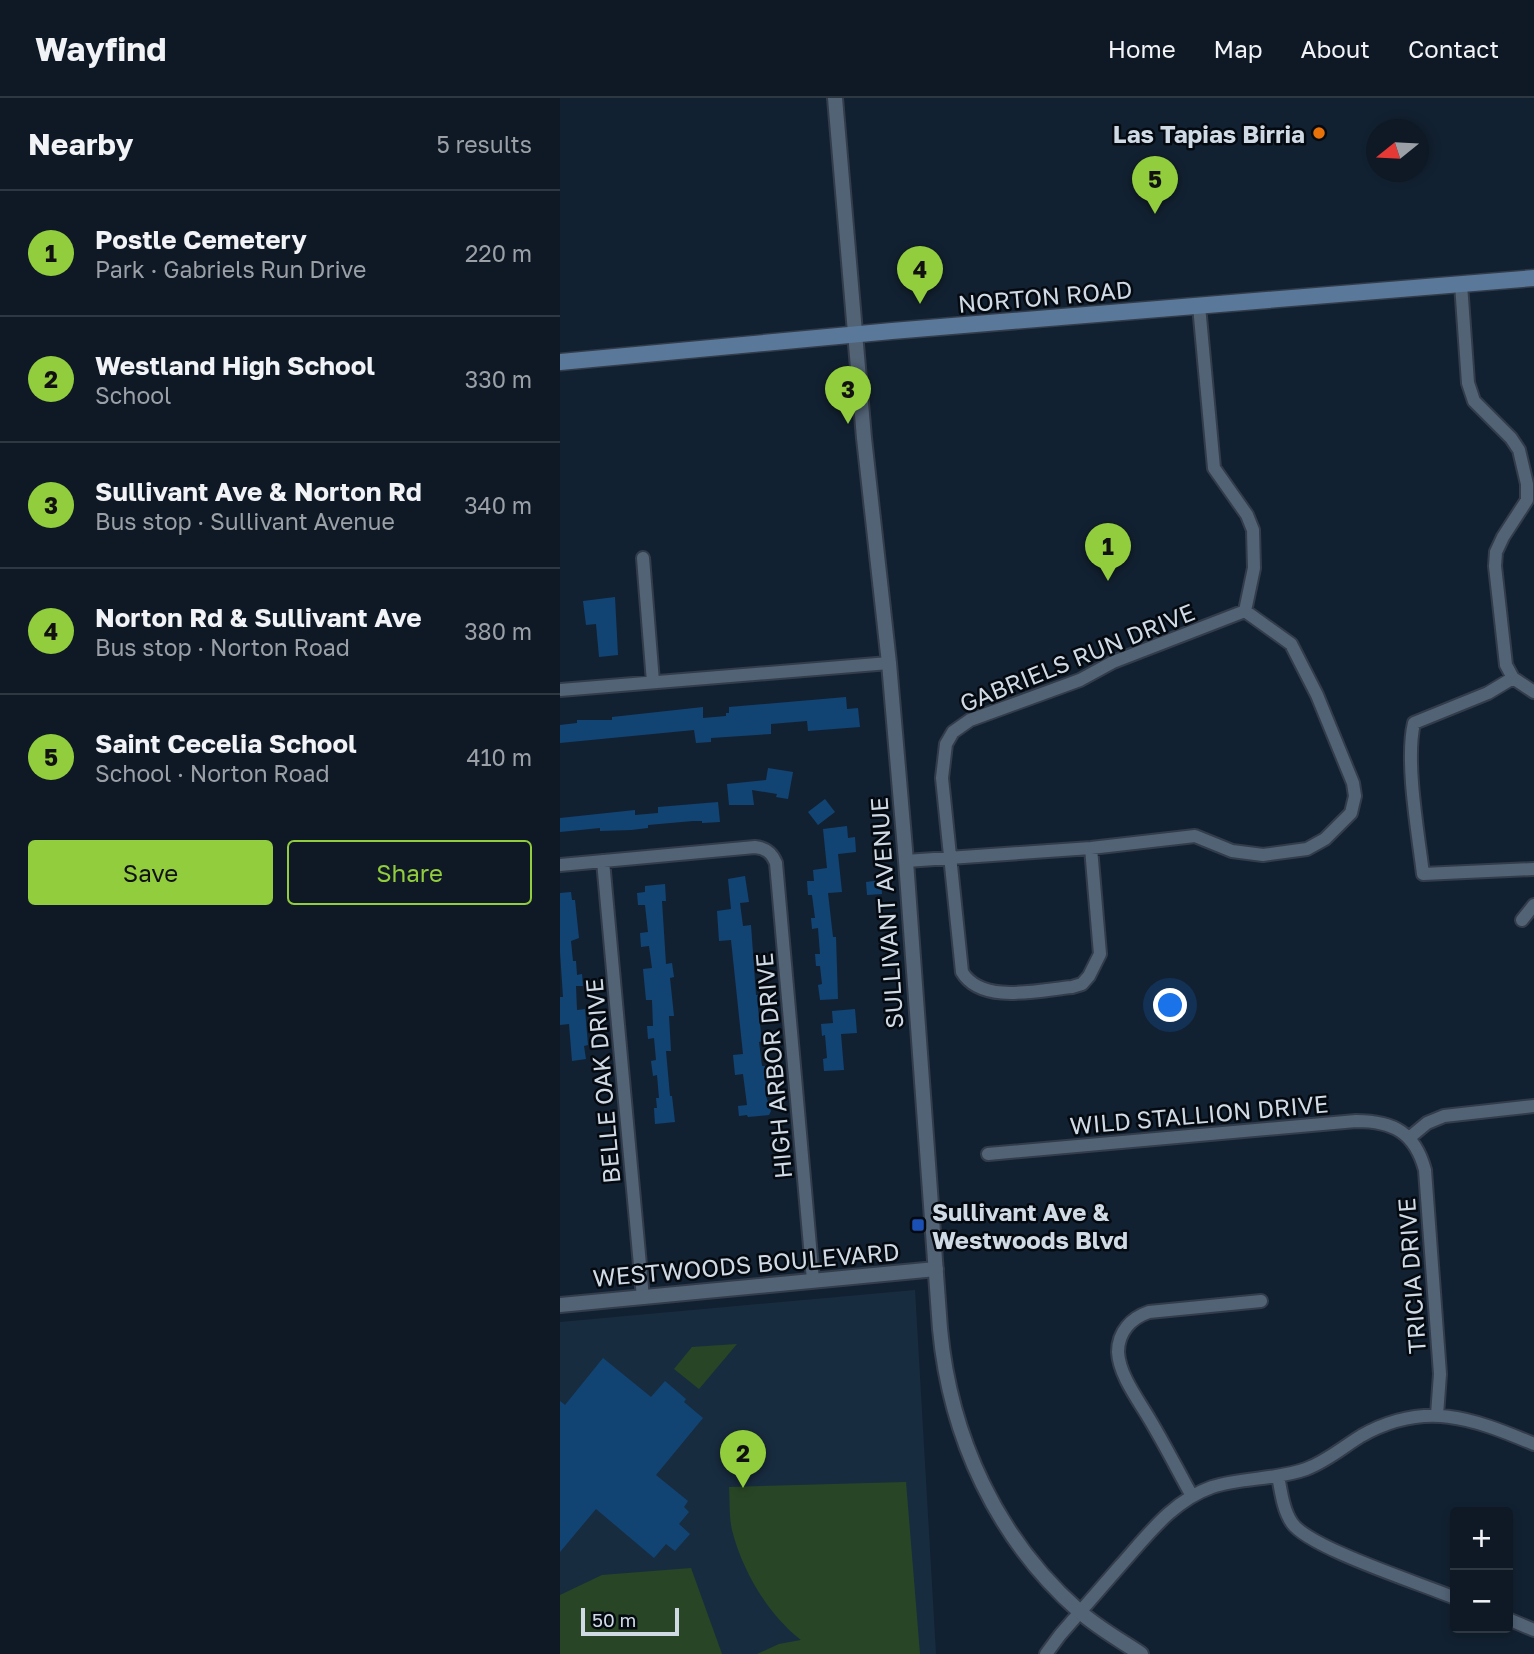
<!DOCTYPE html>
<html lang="en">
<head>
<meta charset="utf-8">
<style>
  :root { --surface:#0e1925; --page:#17222d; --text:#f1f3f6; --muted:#9ba0a7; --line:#2e3842; --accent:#92cd3e }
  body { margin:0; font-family:"Golos Text",sans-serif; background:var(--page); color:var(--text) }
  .controls { position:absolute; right:21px; bottom:21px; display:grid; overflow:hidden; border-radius:7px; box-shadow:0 4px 10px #0003 }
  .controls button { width:63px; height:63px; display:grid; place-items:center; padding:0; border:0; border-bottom:2px solid var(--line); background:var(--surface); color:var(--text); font:35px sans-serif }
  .compass { position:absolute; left:806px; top:21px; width:63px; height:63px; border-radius:50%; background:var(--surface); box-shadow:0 4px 10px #0003; rotate:252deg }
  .scale { position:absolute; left:21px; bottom:18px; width:98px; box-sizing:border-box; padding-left:7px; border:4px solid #d0dae5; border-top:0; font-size:19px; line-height:24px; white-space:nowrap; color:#d0dae5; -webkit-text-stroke:5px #050a11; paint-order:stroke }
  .you { position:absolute; left:611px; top:908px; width:24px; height:24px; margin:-18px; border:5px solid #fff; border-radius:50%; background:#1a73e8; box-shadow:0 0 0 10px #1a73e833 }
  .badge { display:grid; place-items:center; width:46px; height:46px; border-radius:50%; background:var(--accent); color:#111; font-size:23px; font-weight:700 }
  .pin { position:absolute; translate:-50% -58px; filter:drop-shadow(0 2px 4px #0008) }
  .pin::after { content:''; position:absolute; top:37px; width:24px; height:21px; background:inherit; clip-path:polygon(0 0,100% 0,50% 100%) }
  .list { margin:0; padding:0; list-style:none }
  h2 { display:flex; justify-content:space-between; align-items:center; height:91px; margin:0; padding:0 28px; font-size:30px }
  h2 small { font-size:23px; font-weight:400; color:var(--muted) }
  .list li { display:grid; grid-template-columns:46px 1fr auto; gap:21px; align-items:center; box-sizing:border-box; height:126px; padding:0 28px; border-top:2px solid var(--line) }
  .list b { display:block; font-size:26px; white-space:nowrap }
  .list p { margin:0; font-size:23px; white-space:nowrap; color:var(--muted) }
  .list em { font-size:23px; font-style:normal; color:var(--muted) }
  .actions { display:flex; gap:14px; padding:21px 28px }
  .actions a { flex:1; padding:16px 0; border:2px solid var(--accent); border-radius:7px; text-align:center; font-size:24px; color:var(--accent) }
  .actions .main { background:var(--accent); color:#111 }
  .map { position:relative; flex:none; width:974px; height:1556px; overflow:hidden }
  header { display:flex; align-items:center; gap:42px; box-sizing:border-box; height:98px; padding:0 35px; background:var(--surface); border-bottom:2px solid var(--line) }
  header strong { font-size:33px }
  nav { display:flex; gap:38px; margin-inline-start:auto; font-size:24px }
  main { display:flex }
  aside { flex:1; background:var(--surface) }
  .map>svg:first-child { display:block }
  .built { fill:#182c40 }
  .green { fill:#284625 }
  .building { fill:#124473 }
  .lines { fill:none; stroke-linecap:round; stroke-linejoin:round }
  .minor-casing { stroke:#333c4a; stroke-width:16 }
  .tertiary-casing { stroke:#333c4a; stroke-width:18 }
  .secondary-casing { stroke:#333c4a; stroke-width:19 }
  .minor { stroke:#526376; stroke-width:12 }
  .tertiary { stroke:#526376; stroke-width:14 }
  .secondary { stroke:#5a7899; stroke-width:16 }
  .food-dot { fill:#e8710a; stroke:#050a11; stroke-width:2.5 }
  .transit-dot { fill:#1a4fb4; stroke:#050a11; stroke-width:2.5 }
  .labels { text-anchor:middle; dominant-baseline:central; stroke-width:5; stroke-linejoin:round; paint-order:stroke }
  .poi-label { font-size:24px; font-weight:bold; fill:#d0dae5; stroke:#050a11; text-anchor:end }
  .street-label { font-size:24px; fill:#d0dae5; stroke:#050a11 }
</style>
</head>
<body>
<header>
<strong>Wayfind</strong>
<nav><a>Home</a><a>Map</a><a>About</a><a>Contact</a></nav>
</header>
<main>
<aside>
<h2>Nearby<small>5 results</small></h2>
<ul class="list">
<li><span class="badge">1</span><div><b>Postle Cemetery</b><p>Park · Gabriels Run Drive</p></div><em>220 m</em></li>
<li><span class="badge">2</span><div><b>Westland High School</b><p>School</p></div><em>330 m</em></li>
<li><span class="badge">3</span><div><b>Sullivant Ave &amp; Norton Rd</b><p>Bus stop · Sullivant Avenue</p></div><em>340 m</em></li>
<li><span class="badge">4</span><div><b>Norton Rd &amp; Sullivant Ave</b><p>Bus stop · Norton Road</p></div><em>380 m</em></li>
<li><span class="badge">5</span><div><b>Saint Cecelia School</b><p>School · Norton Road</p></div><em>410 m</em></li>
</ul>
<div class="actions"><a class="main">Save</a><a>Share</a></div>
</aside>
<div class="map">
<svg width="974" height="1556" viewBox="0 0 974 1556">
  <rect width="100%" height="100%" fill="#122131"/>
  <path class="built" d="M355,1192l21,364h-376v-332z"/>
  <path class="green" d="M177,1246l-38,45 -25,-20 18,-22z
    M346,1384l14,172h-163l22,-10 22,-4c-33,-25 -59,-70 -69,-110 -3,-13 -2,-29 -3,-43z
    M131,1470l31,86h-162v-59l42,-20z"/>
  <path class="building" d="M55,499l3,58 -19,2 -3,-33 -10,1 -3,-24z
    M286,599l1,12 11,-1 2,19 -52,4 -1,-10 -36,3v10l-60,4v4l-15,1 -2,-13 -134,13v-18l17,-2v-3h35v-3l91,-10v11l23,-2v-3h3v-6z
    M208,670l25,4 -5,27 -12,-2 1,-3 -25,-4 2,15h-25l-2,-21 39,-4z
    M265,701l10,13 -17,13 -10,-13z
    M158,704l2,20 -18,1v-2h-9l-45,4v3l-17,2 -31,1v-3l-40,4v-14l75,-8v5l23,-2v-6z
    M287,728l1,12 7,-1 1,15 -18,2 4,38 -14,1 5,44h3l2,62 -18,1 -2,-15 4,-1 -2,-18h-4l-1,-12h5l-2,-26 -6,1 -1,-11h4l-3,-23h-4l-1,-14h7l-1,-11 14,-2 -4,-39z
    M185,778l4,26 -9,1 3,23 8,-1 5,70h3l-1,13 4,33 -3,1 3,24h3l1,30 5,15 -2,4 -21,2 -1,-2 -8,1 -1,-10 9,-1 -4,-31 -8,1 -2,-20 10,-1 -12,-114 -12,1 -2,-30 14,-2 -3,-30z
    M321,782l1,14 -15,1 -1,-13z
    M105,786l1,17h-4l4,63 6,-1 2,14 -4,1 4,38h-5l2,35h-5l4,45h2l3,26 -20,2 -1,-16h3l-1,-10h3l-2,-23 -4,1 -2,-15 5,-1 -2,-22 -6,1 -1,-13h6l-1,-26h-6l-3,-31 9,-1 -3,-22 -8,1 -1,-14 8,-1 -3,-27h-7l-1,-12 8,-1v-6z
    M11,794l1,8h3l4,38 -8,3 2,20h3l1,14 5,-1 1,12h-7l1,24 8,-1 3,36 -4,1 2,13 -14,2 -3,-37 -9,1v-28h3l-3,-45v-59z
    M295,911l2,24 -16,1 3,36 -20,1 -1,-12 4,-1 -2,-23 -3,1 -1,-12 12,-1 -1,-12z
    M43,1260l48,39 14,-16 21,18 -2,3 19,16 -47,57 32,26 -4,6 5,5 -10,12 11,10 -15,17 -9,-7 -12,14 -58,-49 -36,43v-151l5,4z"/>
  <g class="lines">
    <defs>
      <path id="minor" d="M901,186l7,99 6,18 37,37 8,12 8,34v16l-24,37 -7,15 -1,14 11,99 7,13 21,14
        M639,208l15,162 33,47 6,15 1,38 -9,43
        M83,460l10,124
        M953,580l-25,15 -74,30c-9,38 4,110 9,151l111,-5
        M0,592l329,-27
        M43,763l40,437
        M346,763l185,-13 104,-12 37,15 31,4 44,-6 18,-10 26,-26 4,-17 -2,-13 -36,-88 -26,-51 -46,-33 -132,51 -33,18 -110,40 -17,12 -7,12 -4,34 20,194c20,33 77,18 110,15l10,-3 7,-8 11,-22 -9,-106
        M0,767l195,-18c11,1 17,6 21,16l37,417
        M962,822l12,-15
        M849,1040l18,-15 17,-7 90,-10
        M428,1056l368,-33c38,0 59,12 69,49l15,204 -3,41
        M718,1378c3,15 5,34 14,47 17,25 130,61 163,75
        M632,1398c-14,-25 -27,-51 -42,-76 -11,-19 -31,-45 -32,-68 0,-20 13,-34 31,-40l112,-11
        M948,1521l26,11
        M486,1556l14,-19c20,-23 40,-46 60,-69 27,-30 52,-65 92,-79 31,-10 64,-7 94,-18 21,-8 37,-22 55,-33 64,-36 111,-18 173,8"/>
      <path id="tertiary" d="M275,0l29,340 25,225 17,198 34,468c10,108 57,210 139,282 19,17 41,29 62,43
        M0,1207l376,-36"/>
      <path id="secondary" d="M0,264l332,-31 642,-53"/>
    </defs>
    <use href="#minor" class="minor-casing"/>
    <use href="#tertiary" class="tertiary-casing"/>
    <use href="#secondary" class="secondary-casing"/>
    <use href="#minor" class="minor"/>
    <use href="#tertiary" class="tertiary"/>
    <use href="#secondary" class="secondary"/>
  </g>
  <circle class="food-dot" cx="759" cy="35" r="7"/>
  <rect class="transit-dot" x="351" y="1120" width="14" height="14" rx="3.5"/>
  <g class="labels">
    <g class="poi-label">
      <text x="745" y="35">Las Tapias Birria</text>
      <text x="372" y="1113" text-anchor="start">Sullivant Ave &amp;<tspan x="372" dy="28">Westwoods Blvd</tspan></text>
    </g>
    <g class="street-label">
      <text transform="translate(485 198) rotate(-5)">NORTON ROAD</text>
      <text transform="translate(517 559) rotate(-22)">GABRIELS RUN DRIVE</text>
      <text transform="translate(326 815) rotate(-94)">SULLIVANT AVENUE</text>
      <text transform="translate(213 968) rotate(-95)">HIGH ARBOR DRIVE</text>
      <text transform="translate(42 983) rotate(-95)">BELLE OAK DRIVE</text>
      <text transform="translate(639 1016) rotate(-5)">WILD STALLION DRIVE</text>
      <text transform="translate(186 1166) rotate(-5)">WESTWOODS BOULEVARD</text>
      <text transform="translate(851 1178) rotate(-94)">TRICIA DRIVE</text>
    </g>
  </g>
</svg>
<div class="controls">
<button>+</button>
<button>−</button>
</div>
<svg class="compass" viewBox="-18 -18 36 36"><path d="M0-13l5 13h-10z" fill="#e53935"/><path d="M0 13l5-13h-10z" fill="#9ba0a7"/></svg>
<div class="scale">50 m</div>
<div class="you"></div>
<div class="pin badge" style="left:548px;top:483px">1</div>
<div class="pin badge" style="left:183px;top:1390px">2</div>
<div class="pin badge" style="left:288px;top:326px">3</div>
<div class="pin badge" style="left:360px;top:206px">4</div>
<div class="pin badge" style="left:595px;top:116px">5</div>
</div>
</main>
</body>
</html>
